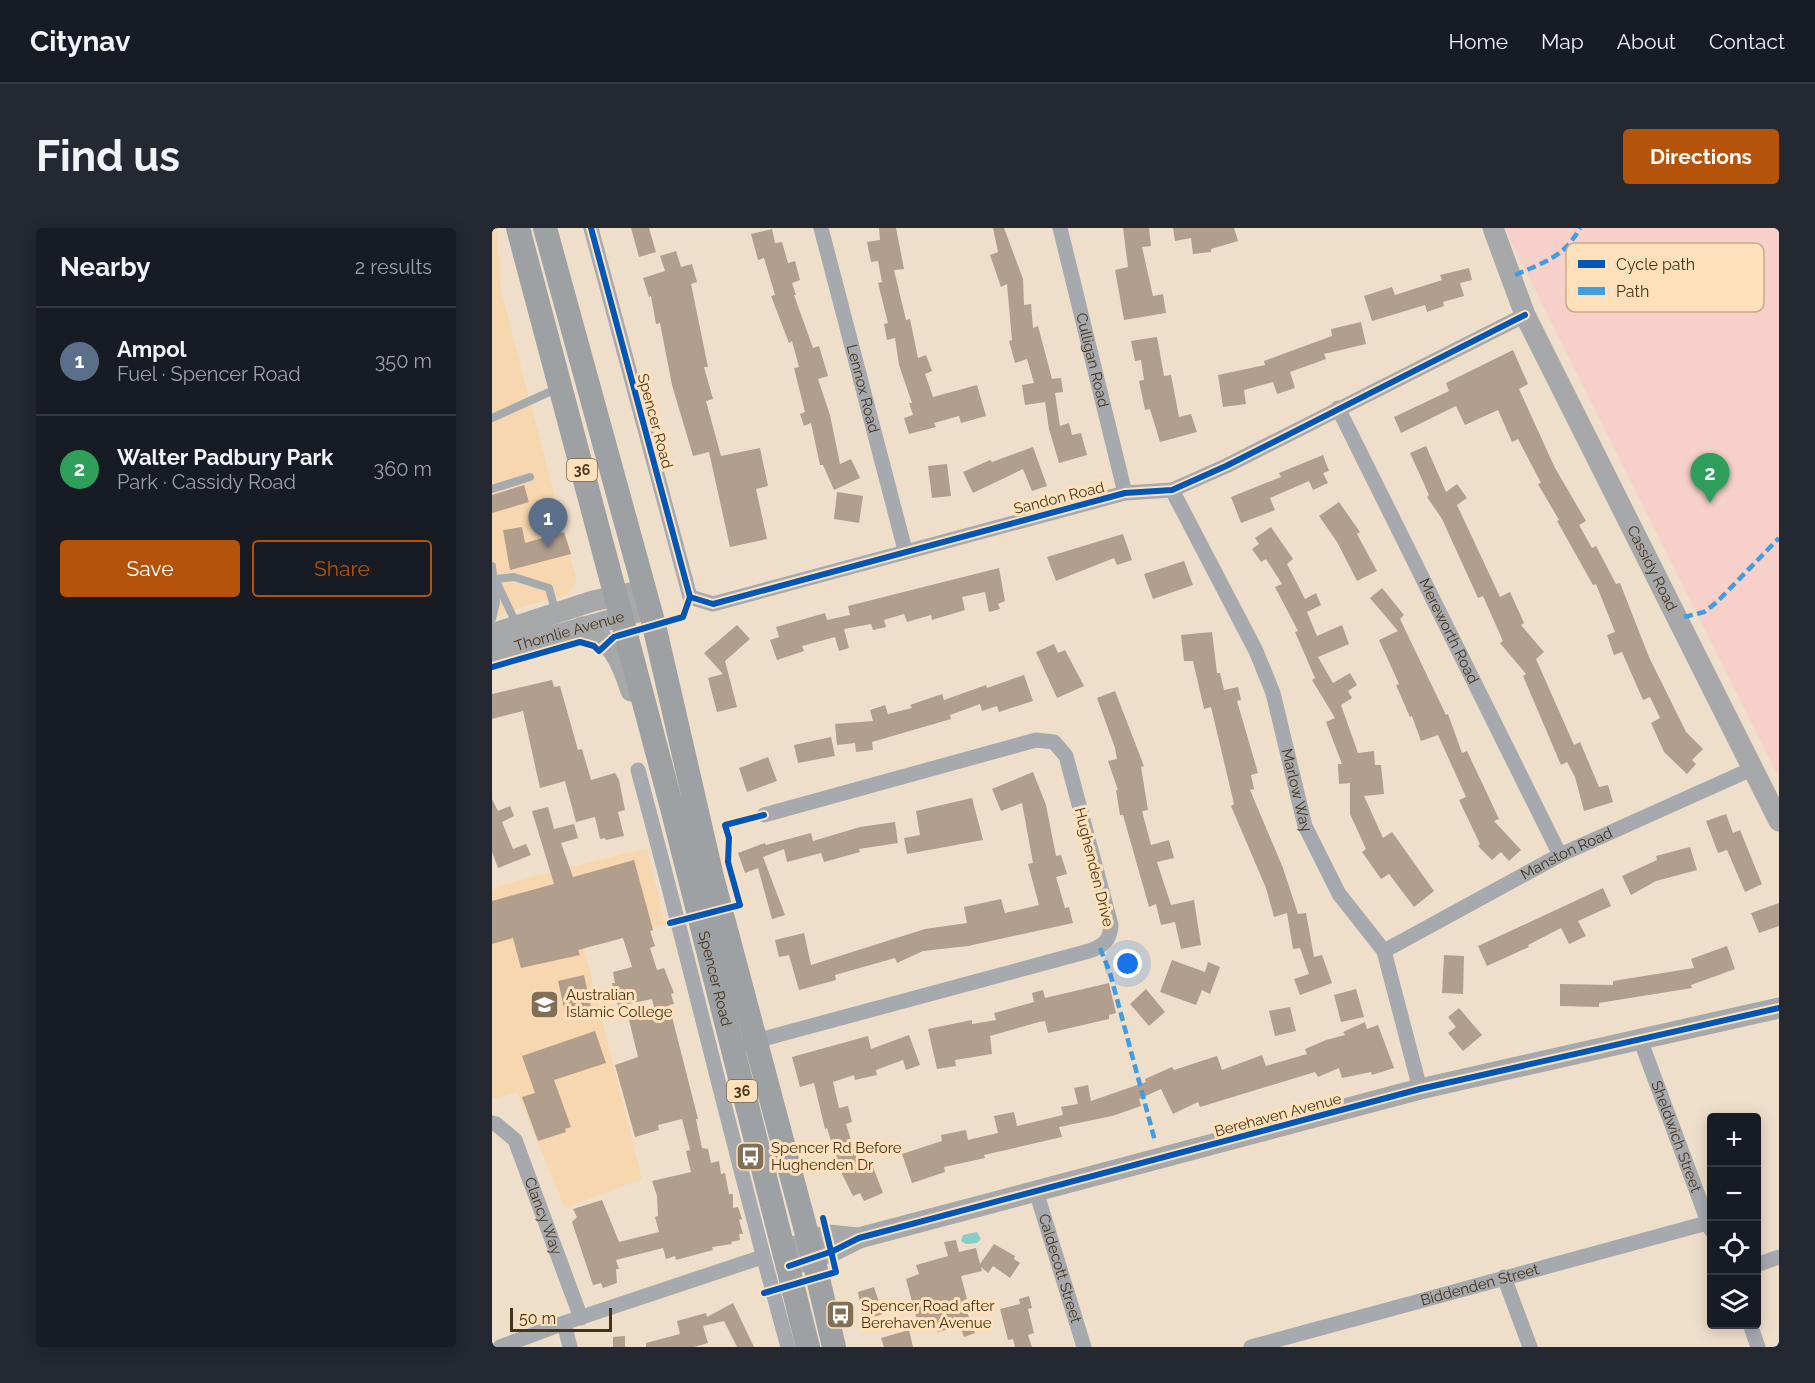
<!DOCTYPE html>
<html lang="en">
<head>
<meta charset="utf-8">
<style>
  :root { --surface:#171b24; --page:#242831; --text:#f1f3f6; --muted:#9ea1a6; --line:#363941; --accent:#b45309 }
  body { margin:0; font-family:Raleway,sans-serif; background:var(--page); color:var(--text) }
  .controls { position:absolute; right:18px; bottom:18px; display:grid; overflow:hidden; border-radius:6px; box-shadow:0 3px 15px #0003 }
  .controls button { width:54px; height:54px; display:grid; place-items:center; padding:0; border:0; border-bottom:2px solid var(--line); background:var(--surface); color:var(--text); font:30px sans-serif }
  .scale { position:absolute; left:18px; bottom:15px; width:102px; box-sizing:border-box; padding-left:6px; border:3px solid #463318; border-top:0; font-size:16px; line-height:21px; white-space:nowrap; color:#463318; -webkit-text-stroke:4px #fee0bb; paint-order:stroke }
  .you { position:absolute; left:636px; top:736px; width:21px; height:21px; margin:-15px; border:4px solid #fff; border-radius:50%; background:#1a73e8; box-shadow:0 0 0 9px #1a73e833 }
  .badge { display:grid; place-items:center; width:39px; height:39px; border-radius:50%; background:var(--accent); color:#fff; font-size:20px; font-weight:700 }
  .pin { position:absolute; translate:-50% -50px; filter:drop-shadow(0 2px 3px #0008) }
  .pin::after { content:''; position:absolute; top:32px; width:21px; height:18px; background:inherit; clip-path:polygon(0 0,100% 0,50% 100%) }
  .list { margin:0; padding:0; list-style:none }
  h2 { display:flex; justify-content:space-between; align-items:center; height:78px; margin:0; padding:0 24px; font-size:26px }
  h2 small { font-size:20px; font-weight:400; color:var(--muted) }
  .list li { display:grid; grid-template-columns:39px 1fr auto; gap:18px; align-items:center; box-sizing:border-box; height:108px; padding:0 24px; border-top:2px solid var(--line) }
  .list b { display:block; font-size:22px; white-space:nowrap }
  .list p { margin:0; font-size:20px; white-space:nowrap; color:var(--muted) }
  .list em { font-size:20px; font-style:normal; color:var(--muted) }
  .actions { display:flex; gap:12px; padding:18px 24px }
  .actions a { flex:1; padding:14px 0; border:2px solid var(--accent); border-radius:6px; text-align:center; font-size:21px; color:var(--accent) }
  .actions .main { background:var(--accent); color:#fff }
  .icon { flex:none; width:33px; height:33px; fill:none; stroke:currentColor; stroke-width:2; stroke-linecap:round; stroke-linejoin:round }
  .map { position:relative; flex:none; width:1287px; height:1119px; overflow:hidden; border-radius:6px }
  header { display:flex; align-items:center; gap:36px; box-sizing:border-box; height:84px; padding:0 30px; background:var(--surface); border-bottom:2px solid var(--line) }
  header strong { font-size:28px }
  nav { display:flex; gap:33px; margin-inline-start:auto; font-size:21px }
  .intro { display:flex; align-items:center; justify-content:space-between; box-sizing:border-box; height:144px; padding:0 36px }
  h1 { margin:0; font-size:42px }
  .button { padding:15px 27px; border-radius:6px; background:var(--accent); color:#fff; font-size:21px; font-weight:700 }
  main { display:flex; gap:36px; padding:0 36px }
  aside { flex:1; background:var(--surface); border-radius:6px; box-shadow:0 3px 15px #0003 }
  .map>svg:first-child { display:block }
  .built { fill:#f6d7af }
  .green { fill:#f6d0c9 }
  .water { fill:#88cec6 }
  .building { fill:#b19e8c }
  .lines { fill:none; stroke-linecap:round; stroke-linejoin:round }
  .lane { stroke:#a6a9ae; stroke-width:8 }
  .street { stroke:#a6a9ae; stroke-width:15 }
  .secondary { stroke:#a6a8a9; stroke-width:21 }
  .primary { stroke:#9ea1a3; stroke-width:24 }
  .quiet { stroke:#409ddf; stroke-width:4.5; stroke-dasharray:9 4.5; stroke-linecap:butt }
  .cycleway-casing { stroke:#fee0bb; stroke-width:10 }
  .cycleway { stroke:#0057b8; stroke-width:6 }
  .labels { text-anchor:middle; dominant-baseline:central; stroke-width:6; stroke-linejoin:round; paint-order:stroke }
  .shield { fill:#fee0bb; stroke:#7d6749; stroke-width:1.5 }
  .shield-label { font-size:14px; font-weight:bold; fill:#463318 }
  .street-label { font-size:15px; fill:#463318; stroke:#fee0bb }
  .poi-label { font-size:15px; fill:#463318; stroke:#fee0bb; text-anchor:start }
  .key { fill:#fee0bb; stroke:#c7ac8a; stroke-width:1.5 }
  .key-label { font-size:16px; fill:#463318 }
</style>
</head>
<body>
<header>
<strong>Citynav</strong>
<nav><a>Home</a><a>Map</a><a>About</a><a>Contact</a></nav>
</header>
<div class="intro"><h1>Find us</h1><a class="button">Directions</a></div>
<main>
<aside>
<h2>Nearby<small>2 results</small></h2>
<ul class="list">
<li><span class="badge" style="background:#5c6f8a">1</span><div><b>Ampol</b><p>Fuel · Spencer Road</p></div><em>350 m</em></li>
<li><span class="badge" style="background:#2e9e5b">2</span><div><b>Walter Padbury Park</b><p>Park · Cassidy Road</p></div><em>360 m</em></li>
</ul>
<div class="actions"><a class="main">Save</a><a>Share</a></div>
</aside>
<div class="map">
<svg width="1287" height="1119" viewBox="0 0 1287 1119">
  <rect width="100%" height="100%" fill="#efdfca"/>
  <path class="built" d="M0,0h4l5,62 76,292 -10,13 -46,12 -29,12z
    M155,620l18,76 -81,24 58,231 -77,29 -48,-116 -25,7v-209l10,-5z"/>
  <path class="green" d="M1012,0h275v550z"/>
  <path class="water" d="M485,1004l4,7 -4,4 -11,1 -5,-3 2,-6z"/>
  <path class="building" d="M139,0h18l7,24 -17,5z
    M387,0h17l8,41 -10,1 12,50 4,-1 8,39 8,-3 6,16 -7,3 8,23 44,-12 9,31 -25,7 -2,-7 -25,7 2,4 -27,7 -5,-16 9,-3 -4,-12h3l-13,-38 -4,-27 -8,2 -3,-16 4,-1 -10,-40 4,-1 -4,-21 -7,1 -4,-20 13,-2z
    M501,0h11l19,51 1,26 7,-1 2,24 5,-2 14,53 9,-1 2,14 -8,1 5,33 9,-3 3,12 9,-2 6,22 -28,8 -10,-34 -4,-27 -20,3 -3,-20 12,-2 -7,-24 -12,4 -6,-22 3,-1 -5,-56 -6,3 -11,-32 8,-3z
    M631,0h26l2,18 -9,1 11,49 10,-2 3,19 -42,7 -9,-50 13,-3z
    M681,0h61l4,13 -27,8v3l-18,2 -2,-16 -16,3z
    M280,1l3,14 7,-1 6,21 7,-2 5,19 -8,3 4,12h-2l19,53 6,-2 9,30 -10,3 12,36 10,49 11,-5 9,19 -26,12 -11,-25h-3l-9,-42 -7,3 -4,-12 5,-2 -11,-44 5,-1 -7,-26 -3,2 -18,-47 4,-1 -11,-37 -6,2 -7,-26z
    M184,23l5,16 11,-3 5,18 -6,2 17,83h-4l9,32 -7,2 15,55 39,-8 8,38 -12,3 11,50 -37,8 -21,-95 -16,4 -21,-71 -12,-62 -4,1 -5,-28 -2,1 -6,-19 22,-7 -5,-15z
    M977,40l3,12 -12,3 4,13 -21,6 1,4 -17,6 -2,-7 -53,16 -8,-25 28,-9 3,8 47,-15 -2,-5z
    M869,94l5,22 -42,10 2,5 -36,13 5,16 -18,6 -4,-12 -29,8 2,14 -23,3 -5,-32 47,-10 -1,-4 68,-25 -1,-7z
    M665,109l7,39 7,-1 8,42 12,-3 6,18 -37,10 -10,-33 -5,1 -6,-29 5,-1 -3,-20 -6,1 -4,-20z
    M1021,122l15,34 -9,5 36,79 31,53 -7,4 13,23 4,-2 20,38 4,-1 29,74 37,75 17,17 -11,11 4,4 -9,10 -23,-22 -13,-29 9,-5 -10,-21 -7,3 -21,-48 -8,3 -7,-20 8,-3 -19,-48 -3,1 -36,-64 2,-1 -21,-36 3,-1 -23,-44 -6,3 -14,-32 -33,15 -9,-19 -55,27 -7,-16 55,-26 -3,-8z
    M934,218l20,46 11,-8 10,14 -10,7 43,92 10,-5 14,31 -3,2 23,27 -8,7 38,86 6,-3 19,45 9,-2 5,17 -29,9 -9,-34 -8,-15 -6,3 -38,-89 3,-2 -26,-31 3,-2 -20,-45 -5,2 -36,-79 -15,-22 2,-2 -19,-42z
    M541,219l14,39 -15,5 -9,-22 -50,24 -10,-21 27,-12 2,2z
    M831,227l6,16 -6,2 5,10 -15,7 -4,-9 -39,17 5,12 -34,13 -10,-26 50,-20 -2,-4z
    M455,236l4,32 -19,2 -4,-32z
    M32,257l5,17 -37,11v-18z
    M345,264l26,4 -4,27 -25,-4z
    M847,274l21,30 -3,2 20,37 -20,10 -20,-39 -18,-26z
    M30,299l3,16 39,-11 7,22 -61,16 -7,-40z
    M779,299l22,32 -6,5 18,35 11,-6 5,12 -14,7 10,24 25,-11 7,19 -31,13 15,26 17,-10 7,12 -9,6 4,7 -11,7 17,48 16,-2 1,14h6l3,29 -20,2 19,42 9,-6 42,59 -20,16 -25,-33 -8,5 -19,-27 4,-3 -16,-35v-31l-11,1 -1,-20h4l-16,-42 9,-4 -23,-38 3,-2 -20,-46 3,-1 -23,-44 7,-3 -16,-25 -5,3 -9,-13 7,-5 -4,-6z
    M631,306l9,26 -15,5 -3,-7 -58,23 -9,-24z
    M692,333l9,24 -40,14 -9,-25z
    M507,340l6,33 -7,3 2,5 -11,3 -4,-20 -23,5 3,13 -33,10 -1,-5 -24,7 -3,-8 -20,6 2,7 -13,3 -2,-6 -27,5 5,19 -10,3 -4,-14 -33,9 2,5 -27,9 -7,-20 9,-3 -3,-10 49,-14 2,7 23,-5 -2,-9z
    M890,360l22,27 -4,4 46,96 2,-1 14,39 5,-2 32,68 -5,2 27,29 -12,11 -8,-9 -9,8 -14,-14 2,-2 -21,-44 7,-3 -28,-62 -17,6 -9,-25 -2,1 -14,-32 3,-1 -20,-44 19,-9 -28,-33z
    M245,397l13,14 -25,22 12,46 -20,5 -9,-34 15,-4 -19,-21z
    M720,404l5,41h3l4,17 14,-3 3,13 -4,1 21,72 -7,2 3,14 -4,1 33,78 15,46 8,-1 8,44 8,-2 10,28 -32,12 -6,-16 15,-5 -9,-26 -7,1 -6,-36 -13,4 -8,-29 -35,-82 3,-2 -23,-97 -7,2 -11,-48h-9l-3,-26z
    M562,416l4,9 7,-3 19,36 -27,12 -21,-46z
    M532,447l9,26 -34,11 -2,-6 -15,5 -2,-7 -30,11 1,4 -79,23 1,8 -17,2 -1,-9 -18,2 -2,-21 38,-3 -3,-11 15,-5 3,9 24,-6 -2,-3 32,-11 2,6 42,-15 1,3z
    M60,452l2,7 6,-1 18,64 4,-1 9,31 24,-7 4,7 6,30 -7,2 6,24 -18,4 -1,-2 -5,1 -5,-22 -19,5 -11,-41 -25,7 -17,-77 -31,8v-25z
    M623,463l29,75 -3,1 7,43 -6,1 9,34 18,-5 5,18 -17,4 14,43 23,-5 7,45 -20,4 -6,-27 -14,3 -5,-21 -7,3 -26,-92h-3l-4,-25h2l-10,-29 9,-2 -2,-11 -18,-50z
    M339,509l4,19 -37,7 -4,-18z
    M276,529l9,24 -30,11 -8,-24z
    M541,544l13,33 10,51 5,-1 6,19 -11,3 9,31 4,-1 4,16 -105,23 -45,5 -26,12 -2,-5 -60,17 1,5 -37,10 -10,-35 -10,2 -4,-17 29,-7 7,32 114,-36 42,-6 -3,-16 37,-8 4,14 34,-8 -11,-41 5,-1 -11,-60 -21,8 -9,-22z
    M480,570l11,42 -76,14 -3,-16 16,-3 -4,-24z
    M0,571l6,12 12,-5 4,10 -12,6 11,27 13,-5 5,11 -33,13 -6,-16z
    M56,579l6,22 20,-5 4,14 -17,5 12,34 61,-17 19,70 -3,1 5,15 -5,2 7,22 7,-2 10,25 -3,1 3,10 -5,1 29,114h-2l6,29 6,1 3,14 8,-2 2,13 4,-1 4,21h4v14l5,-1 4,12 -3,1 4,14h-4l1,6 -9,2 1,2 -20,3 1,3 -37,10 -1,-4 -9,3 -3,-11 -47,12 3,9h-3l1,14 -14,5 -2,-5 -8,2 -21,-63 5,-5 -4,-8 29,-9 17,42 40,-10 -4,-15 3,-1 -1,-20 -5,-15 39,-9 -5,-21 4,-1 -8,-31 -24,6 1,5 -24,7 -20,-72 23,-8 -9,-37 26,-9 -3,-12 -34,7 -6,-23h3l-2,-11 19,-5 -9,-29 -45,12 2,5 -59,13 -8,-30 -21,6v-43l62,-17 -22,-73z
    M1234,586l7,19 7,-3 22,54 -17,8 -18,-42 -9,3 -12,-32z
    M403,594l3,21 -39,6 1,3 -36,10 -3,-9 -34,9 -3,-13 -21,8 22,58 -13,4 -14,-51 -13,5 -7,-20 27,-10 1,2 45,-12 2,8 47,-14z
    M1198,619l7,23 -41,11 -25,14 -9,-19 35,-16 -1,-4z
    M1111,660l8,18 -33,15 8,15 -17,8 -8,-16 -33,17 1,2 -42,19 -9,-20z
    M1287,675v23l-20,7 -8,-20z
    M1235,718l8,23 -44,16 1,3 -93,15v4l-39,-1v-22l53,1v-4l81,-13 -3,-9z
    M952,727l20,1 -1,38 -21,-1z
    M680,732l33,12 3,-10 12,5 -10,27 -8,-4 -6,15 -36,-13z
    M92,747l8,37 -26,5 -8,-36z
    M617,755l7,30 -7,2v4l-61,14 -3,-12 -6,1 -49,14 2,18 -37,6 1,6 -19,3 -9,-40 44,-9v4l24,-4 -2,-7 40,-11 -2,-9 11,-3 2,8z
    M654,761l19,23 -16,14 -19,-22z
    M864,761l8,28 -23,5 -7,-27z
    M798,779l6,24 -21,5 -6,-25z
    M967,780l23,27 -19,16 -15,-18 8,-6 -8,-10z
    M873,794l2,7 11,-4 16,43 -22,7 -1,-3 -29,6 -3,-10 -21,9 -3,-5 -115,35 -2,-5 -25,12 -12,-25 -22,10 2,7 -29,10 -53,11 3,10 -78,18 1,3 -41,9 1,5 -33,11 -10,-29 40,-13 -1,-6 25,-5 2,10 30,-7 -4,-17 20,-4 3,14 46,-11 -2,-8 17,-3 -4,-16 14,-3 3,16 55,-19 -1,-3 27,-12 2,3 43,-14 5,14 40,-15 4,11 41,-12 -2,-5 21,-9 19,-5 -2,-3z
    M103,803l11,32 -52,17 17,47 -6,2 1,3 -28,9 -16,-44 13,-4 -13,-37z
    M417,807l11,30 -14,5 -3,-10 -27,10 1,5 -22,5 -1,-5 -21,7 6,26 9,-2 4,16 -6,2 15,48 12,-5 10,26 -19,8 -4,-8 -7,3 -13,-26 -13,-42 -2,1 -11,-46 -14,4 -8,-30 76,-21 3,13z
    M464,1012l3,12 17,-4 4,16 14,-20 21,12 -1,3 6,4 -10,15 -17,-12 -5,7 -7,-6 1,4 -21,5 6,23 -3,1 3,12 8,21 -11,4 -4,-11 -22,6 -4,-15 -17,4 -11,-42 13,-5 -3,-9 32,-9 -4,-14z
    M382,1059l9,27 -20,6 -5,-28z
    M537,1068l3,12 -4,1 6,24 -6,2 4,12h-17l-2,-8 -5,1 -8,-31 20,-5 -1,-5z
    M241,1075l21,44h-17l-13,-26 -21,5 5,17 -14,4h-48v-4l34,-9 -3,-13 29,-8 1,4z
    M417,1102l4,17h-29l-3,-9z
    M133,1108v11h-12v-10z"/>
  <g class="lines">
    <path class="lane" d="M0,190l64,-29
      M0,261l38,-12
      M0,338l4,36 -4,17
      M3,351l19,-2 35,11 6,22
      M3,351l21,44"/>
    <g class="street">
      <path d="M99,0l99,369 23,7 412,-111 47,-3 54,-24 299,-151"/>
      <path id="s1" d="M329,0l84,322"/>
      <path id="s2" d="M568,0l65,265"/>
      <path id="s3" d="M846,180l222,447"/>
      <path id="s4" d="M680,262l84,161 17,42 32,133 34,68 45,57 36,138"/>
      <path d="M146,542c52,192 97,386 150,577"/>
      <path id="s5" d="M892,723l176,-96 194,-87"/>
      <path id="s6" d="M1148,811l71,191"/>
      <path d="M256,815l341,-92c15,-5 21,-11 22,-26l-45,-169 -12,-14 -18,-2 -272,75"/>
      <path id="s7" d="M0,895l4,1 19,16 66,178"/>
      <path id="s8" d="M544,963l48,156"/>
      <path d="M1264,1037l23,-8"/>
      <path d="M1012,1049l26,70"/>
      <path d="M72,1095l6,24"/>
      <path d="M1258,1096l8,23"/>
      <path d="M8,1119l64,-24 198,-66"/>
      <path id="s9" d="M759,1119l456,-124"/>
    </g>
    <g class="secondary">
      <path id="s10" d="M1001,0l32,87 254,506"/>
      <path d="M90,399c30,11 40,36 49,64"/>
      <path d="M0,406l101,-33 51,-11"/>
      <path id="s11" d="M0,427l31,-11 126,-35"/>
      <path d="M293,1022l43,-15 30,3"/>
      <path d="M297,1038l44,-15 26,-13 561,-149 359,-81"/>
    </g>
    <g class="primary">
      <path id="s12" d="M26,0l154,580 136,539"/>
      <path d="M53,0l109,397 58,252 101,380 21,90"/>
    </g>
    <path class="quiet" d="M1023,47c30,-13 49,-18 65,-47
      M1192,389l20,-5 13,-10 62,-64
      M608,720l10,25 45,168"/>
    <defs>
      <path id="cycleway" d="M99,0l99,369 23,7 412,-111 47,-3 54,-24 299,-151
        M125,408l66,-19 7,-20
        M0,439l88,-25 14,4 5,5 15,-14
        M178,695l70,-18 -12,-43 1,-24 -4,-13 39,-10
        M297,1038l44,-15 26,-13 561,-149 359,-81
        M272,1065l72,-21 -13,-54"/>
    </defs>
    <use href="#cycleway" class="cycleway-casing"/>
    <use href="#cycleway" class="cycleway"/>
  </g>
  <defs>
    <symbol id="school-square" viewBox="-11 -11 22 22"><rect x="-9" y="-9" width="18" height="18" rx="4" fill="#816f56" stroke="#fee0bb"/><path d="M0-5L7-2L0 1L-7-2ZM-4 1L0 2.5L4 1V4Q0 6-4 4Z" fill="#fff"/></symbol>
    <symbol id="bus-square" viewBox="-11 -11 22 22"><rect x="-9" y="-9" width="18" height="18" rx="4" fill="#816f56" stroke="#fee0bb"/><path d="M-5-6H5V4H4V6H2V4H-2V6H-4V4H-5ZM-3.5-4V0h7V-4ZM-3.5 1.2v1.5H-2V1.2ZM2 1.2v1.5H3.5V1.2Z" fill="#fff"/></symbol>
  </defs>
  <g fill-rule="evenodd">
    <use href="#school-square" x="36" y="760" width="33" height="33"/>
    <use href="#bus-square" x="242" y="912" width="33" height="33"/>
    <use href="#bus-square" x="332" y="1070" width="33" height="33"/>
  </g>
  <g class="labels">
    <g class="shield">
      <rect x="75" y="231" width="30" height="22" rx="4.5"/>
      <rect x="235" y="852" width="30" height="22" rx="4.5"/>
    </g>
    <g class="shield-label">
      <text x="90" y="242">36</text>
      <text x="250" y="863">36</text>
    </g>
    <g class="street-label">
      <text stroke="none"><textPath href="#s2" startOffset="136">Culligan Road</textPath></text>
      <text stroke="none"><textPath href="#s1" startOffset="166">Lennox Road</textPath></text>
      <text transform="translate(163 193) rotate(75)">Spencer Road</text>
      <text transform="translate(567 270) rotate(-14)">Sandon Road</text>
      <text stroke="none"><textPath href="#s10" startOffset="376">Cassidy Road</textPath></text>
      <text stroke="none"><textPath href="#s11" startOffset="81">Thornlie Avenue</textPath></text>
      <text stroke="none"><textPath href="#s3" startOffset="249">Mereworth Road</textPath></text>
      <text stroke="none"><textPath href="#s4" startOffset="327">Marlow Way</textPath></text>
      <text stroke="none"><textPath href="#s5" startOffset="207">Manston Road</textPath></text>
      <text transform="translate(602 639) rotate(76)">Hughenden Drive</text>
      <text stroke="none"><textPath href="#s12" startOffset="776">Spencer Road</textPath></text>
      <text transform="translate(786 887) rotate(-15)">Berehaven Avenue</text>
      <text stroke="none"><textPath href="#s6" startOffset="104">Sheldwich Street</textPath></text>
      <text stroke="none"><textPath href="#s7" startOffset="110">Clancy Way</textPath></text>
      <text stroke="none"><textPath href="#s8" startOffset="81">Caldecott Street</textPath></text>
      <text stroke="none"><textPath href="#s9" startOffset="237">Biddenden Street</textPath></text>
    </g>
    <g class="poi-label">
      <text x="74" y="767">Australian<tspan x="74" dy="17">Islamic College</tspan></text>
      <text x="279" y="920">Spencer Rd Before<tspan x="279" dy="17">Hughenden Dr</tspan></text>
      <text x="369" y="1078">Spencer Road after<tspan x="369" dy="17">Berehaven Avenue</tspan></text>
    </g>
  </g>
  <rect x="1074" y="15" width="198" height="69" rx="9" class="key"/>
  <rect x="1086" y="32" width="27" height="8" fill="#0057b8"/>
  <rect x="1086" y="59" width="27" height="8" fill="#409ddf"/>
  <g class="key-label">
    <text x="1124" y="42">Cycle path</text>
    <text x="1124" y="69">Path</text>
  </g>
</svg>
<div class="controls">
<button>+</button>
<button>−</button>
<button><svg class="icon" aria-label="locate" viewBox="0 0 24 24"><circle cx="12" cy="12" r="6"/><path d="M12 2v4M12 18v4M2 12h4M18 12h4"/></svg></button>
<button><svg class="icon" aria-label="layers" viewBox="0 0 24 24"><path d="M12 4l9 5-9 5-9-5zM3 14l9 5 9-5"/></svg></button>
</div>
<div class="scale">50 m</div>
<div class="you"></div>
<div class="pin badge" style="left:56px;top:320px;background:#5c6f8a">1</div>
<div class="pin badge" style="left:1218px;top:275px;background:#2e9e5b">2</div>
</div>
</main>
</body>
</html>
